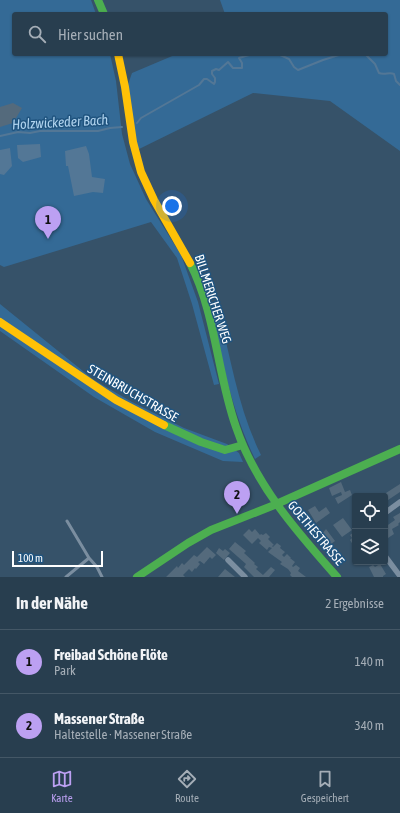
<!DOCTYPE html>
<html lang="de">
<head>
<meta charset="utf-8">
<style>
  :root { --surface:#283e4f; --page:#304556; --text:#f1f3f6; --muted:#a5aeb7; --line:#445766; --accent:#bca0f2 }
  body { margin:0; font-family:"Asap Condensed",sans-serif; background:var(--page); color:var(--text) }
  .controls { position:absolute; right:12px; bottom:12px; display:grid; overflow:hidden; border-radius:4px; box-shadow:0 1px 3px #0004 }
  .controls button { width:36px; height:36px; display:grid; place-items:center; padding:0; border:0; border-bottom:1px solid var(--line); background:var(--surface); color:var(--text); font:20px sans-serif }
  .scale { position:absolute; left:12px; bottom:10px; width:91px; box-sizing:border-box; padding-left:4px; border:2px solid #fff; border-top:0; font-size:11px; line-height:14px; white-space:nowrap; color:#fff; -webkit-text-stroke:3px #20547f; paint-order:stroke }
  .you { position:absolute; left:172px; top:206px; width:14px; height:14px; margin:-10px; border:3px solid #fff; border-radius:50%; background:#1a73e8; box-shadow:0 0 0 6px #1a73e833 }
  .badge { display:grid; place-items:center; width:26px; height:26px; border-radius:50%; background:var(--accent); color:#111; font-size:13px; font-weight:700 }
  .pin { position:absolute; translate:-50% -33px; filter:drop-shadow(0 1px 2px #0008) }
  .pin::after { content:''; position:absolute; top:21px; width:14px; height:12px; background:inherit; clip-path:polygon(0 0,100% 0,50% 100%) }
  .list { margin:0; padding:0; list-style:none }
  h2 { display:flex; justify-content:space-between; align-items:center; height:52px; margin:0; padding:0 16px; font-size:17px }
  h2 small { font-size:13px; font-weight:400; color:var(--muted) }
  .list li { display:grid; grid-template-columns:26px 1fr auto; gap:12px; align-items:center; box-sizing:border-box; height:64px; padding:0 16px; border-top:1px solid var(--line) }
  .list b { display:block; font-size:15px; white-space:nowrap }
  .list p { margin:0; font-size:13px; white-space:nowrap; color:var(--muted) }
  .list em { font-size:13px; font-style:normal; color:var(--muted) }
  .icon { flex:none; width:22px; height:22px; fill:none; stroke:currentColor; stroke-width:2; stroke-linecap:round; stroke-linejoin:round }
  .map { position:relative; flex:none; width:400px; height:577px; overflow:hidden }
  .search { position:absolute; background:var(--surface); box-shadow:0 1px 3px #0004; left:12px; right:12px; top:12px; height:44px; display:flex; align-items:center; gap:10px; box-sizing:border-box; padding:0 14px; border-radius:4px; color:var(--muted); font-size:15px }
  .sheet { height:180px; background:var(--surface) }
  nav { display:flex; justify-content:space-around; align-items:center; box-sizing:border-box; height:56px; border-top:1px solid var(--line); background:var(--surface); font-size:11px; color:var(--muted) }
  nav a { display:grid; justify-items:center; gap:2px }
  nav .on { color:var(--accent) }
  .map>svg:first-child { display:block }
  .green { fill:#346a96 }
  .water { fill:#537796 }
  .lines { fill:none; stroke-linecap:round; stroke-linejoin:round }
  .stream { stroke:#537796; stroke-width:2 }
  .building { fill:#546a7c }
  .lane { stroke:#7b8ea0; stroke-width:3 }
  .street { stroke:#7b8ea0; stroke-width:5.5 }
  .fast { stroke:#4caf50; stroke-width:8 }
  .slow { stroke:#ffc107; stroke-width:8 }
  .labels { text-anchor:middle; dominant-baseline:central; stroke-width:3; stroke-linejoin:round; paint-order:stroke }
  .street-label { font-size:13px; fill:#fff; stroke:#20547f }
  .water-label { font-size:14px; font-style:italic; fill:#b1d4ef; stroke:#20547f }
</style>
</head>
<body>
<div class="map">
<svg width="400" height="577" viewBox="0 0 400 577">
  <rect width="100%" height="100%" fill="#365269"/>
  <path class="green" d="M0,0h91l5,14h-82v40h96l6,27 6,53 8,30 16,35 35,56 17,47 21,82 -5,1 -22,-81 -15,-46 -26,-36 -147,45 -4,-2z
    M220,0h180v151l-70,-50 -77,-8 -118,58 -9,-61 6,-17 45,-19h209v-40h-161z
    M0,304l94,76 38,22 52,26 43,16 12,9 4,9 -20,-1 -68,-29 -61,-35 -94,-66z
    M219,312c12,48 20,99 42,143l-6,4c-23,-48 -32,-94 -43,-145z"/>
  <path class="water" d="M40,144l1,13 -18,5 -5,-4 -1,-13z
    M86,146l3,8 3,23 13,2 -2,14 -10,-1 -19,4 -6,-30h-2l-1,-15z
    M10,148l2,18 -8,9 -4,-1v-24z"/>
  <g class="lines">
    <path class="stream" d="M278,54l11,5 5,8 4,3 25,-10 19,-6
      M365,54l10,10 4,9c5,2 11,-1 15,1l2,7 4,4
      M137,123l4,-5 58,-33 5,-6h3l7,5 1,-2v-4l-3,-4v-3l4,-2 3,1 9,-8 5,6h9v-5l-3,-5 10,-3v-1
      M0,136l18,-4 12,1 10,-2h58l12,-3 12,-1"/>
  </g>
  <path class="building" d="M13,103l9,5 -9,15 -13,4v-20z
    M341,482l4,10 5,-2 2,5 -14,9 -3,-6 7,-3 -1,-3 -9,4 -3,-8z
    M400,484v8l-15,10 1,-9z
    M315,506l4,6 7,-5 4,6 -14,10 -8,-13z
    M400,513v9l-2,2 1,1 -7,4 2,5 -9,6v-13l10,-7 -2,-3z
    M343,518l9,12 -10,7 -9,-12z
    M249,529l3,3 3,-3 5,6 1,-1 2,1 3,-2 4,4 -2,2 6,6 -2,1 1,1 4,-4 4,3 -1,2 5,4 -3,3 2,2 3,-3 4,4h-1l5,4 -3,4 1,1 3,-2 4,3 -2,3 8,6h-14l-2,-2 1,-2 -3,-4 -8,-5 2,-2 -14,-10 4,-4 -3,-1 -2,3 -8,-7 2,-2 -3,-3 -6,6 -9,-9z
    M326,529l9,12 -4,3 -8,-11z
    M354,532l1,1v15l-5,-8 2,-2 -2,-3z
    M235,542l11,9 -2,2 11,10 -1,1 4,3 -2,2 7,6 8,-8 4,3 -6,7h-15l-10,-10 2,-3 -17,-15z
    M207,547l9,8 -4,4 -2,-2 -6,7 -4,-3 -2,1 2,2 -4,5 -1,-1 -3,4 -3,-3 -6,6 2,2h-19l11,-11 1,2 4,-5 2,2 10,-10 3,2z
    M219,548l4,3 2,-2 5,4 -6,7 -8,-7z
    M380,564l6,10 -3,2v1h-9l-5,-10 4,-2 2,2z
    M225,569l10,8h-17z"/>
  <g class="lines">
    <path class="lane" d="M67,521l22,37 8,9 5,10
      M66,577l23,-19"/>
    <path class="street" d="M385,513l15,-11
      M385,556l15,20
      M228,560l17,17"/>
    <path class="fast" d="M98,0l6,14
      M190,263c26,51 27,110 46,164 19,57 61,105 101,150
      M164,425l37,17 24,8 18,-5
      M137,577l51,-34 23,-13 61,-24 128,-57"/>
    <path class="slow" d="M118,54l7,33 8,55 8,30 13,28 36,63
      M0,322l116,78 48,25"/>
  </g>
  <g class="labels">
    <g class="street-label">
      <text transform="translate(213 299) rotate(72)">BILLMERICHER WEG</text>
      <text transform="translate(133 393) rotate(30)">STEINBRUCHSTRASSE</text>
      <text transform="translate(316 533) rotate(50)">GOETHESTRASSE</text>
    </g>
    <g class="water-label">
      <text transform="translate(60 122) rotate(-3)">Holzwickeder Bach</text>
    </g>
  </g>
</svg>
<div class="controls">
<button><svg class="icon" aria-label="locate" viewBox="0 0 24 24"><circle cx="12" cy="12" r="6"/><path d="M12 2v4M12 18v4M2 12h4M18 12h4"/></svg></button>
<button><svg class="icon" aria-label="layers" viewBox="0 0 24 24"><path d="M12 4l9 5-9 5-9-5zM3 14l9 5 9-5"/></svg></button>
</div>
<div class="scale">100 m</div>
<div class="you"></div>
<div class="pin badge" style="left:48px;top:239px">1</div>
<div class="pin badge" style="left:237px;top:514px">2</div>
<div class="search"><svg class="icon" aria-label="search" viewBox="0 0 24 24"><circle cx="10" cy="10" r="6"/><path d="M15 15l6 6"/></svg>Hier suchen</div>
</div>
<section class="sheet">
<h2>In der Nähe<small>2 Ergebnisse</small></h2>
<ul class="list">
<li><span class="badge">1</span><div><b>Freibad Schöne Flöte</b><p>Park</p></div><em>140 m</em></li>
<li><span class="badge">2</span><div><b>Massener Straße</b><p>Haltestelle · Massener Straße</p></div><em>340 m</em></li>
</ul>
</section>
<nav>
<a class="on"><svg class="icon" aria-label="map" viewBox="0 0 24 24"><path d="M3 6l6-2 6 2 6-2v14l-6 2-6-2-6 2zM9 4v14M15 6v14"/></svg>Karte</a>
<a><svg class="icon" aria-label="directions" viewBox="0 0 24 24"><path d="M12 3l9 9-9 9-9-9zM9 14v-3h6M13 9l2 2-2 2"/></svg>Route</a>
<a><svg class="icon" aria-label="saved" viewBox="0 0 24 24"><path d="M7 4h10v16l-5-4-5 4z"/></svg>Gespeichert</a>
</nav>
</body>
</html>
